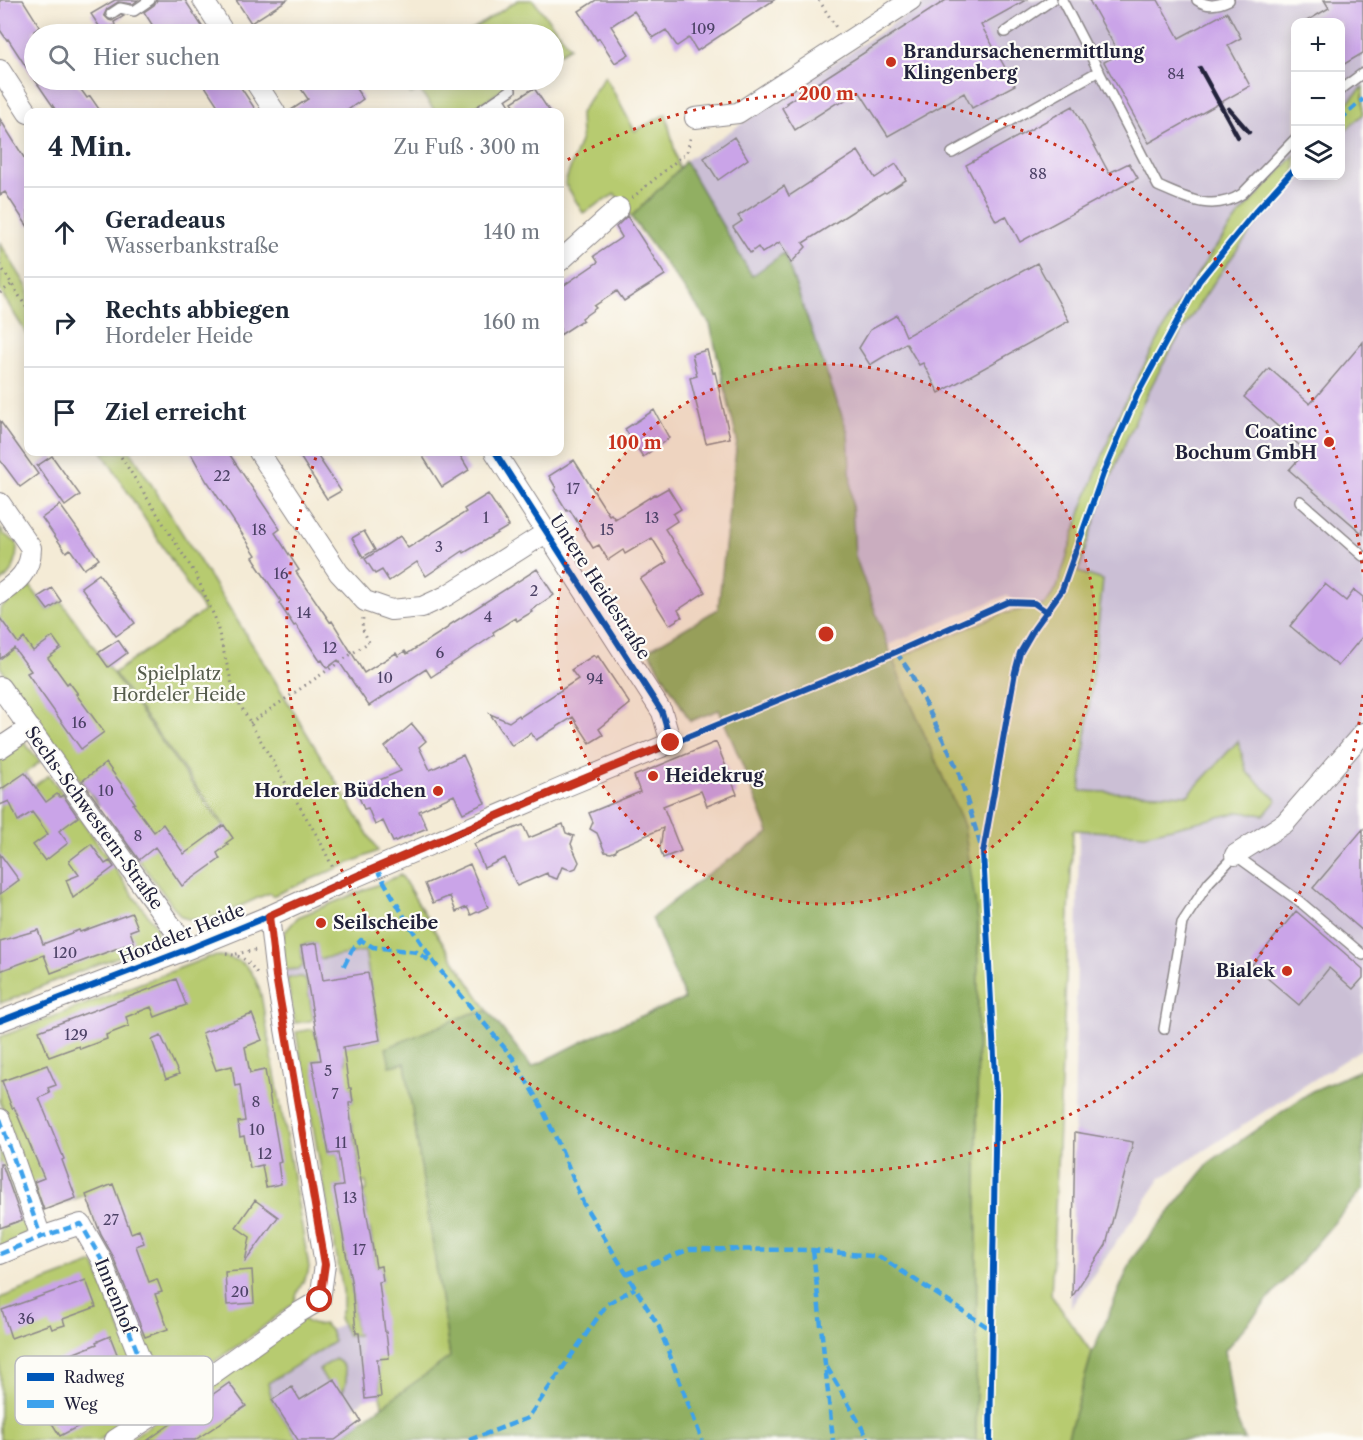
<!DOCTYPE html>
<html lang="de">
<head>
<meta charset="utf-8">
<style>
  :root { --surface:#fff; --page:#f2f2f3; --text:#1f2937; --muted:#747a83; --line:#e0e1e3 }
  body { margin:0; font-family:"Libre Caslon Text",serif; background:var(--page); color:var(--text) }
  .controls { position:absolute; right:18px; top:18px; display:grid; overflow:hidden; border-radius:12px; box-shadow:0 3px 15px #0003 }
  .controls button { width:54px; height:54px; display:grid; place-items:center; padding:0; border:0; border-bottom:2px solid var(--line); background:var(--surface); color:var(--text); font:30px sans-serif }
  .stop { position:absolute; width:18px; height:18px; margin:-14px; border:4px solid #c8321e; border-radius:50%; background:#fff }
  .stop.end { background:#c8321e; border-color:#fff; box-shadow:0 2px 6px #0008 }
  .list { margin:0; padding:0; list-style:none }
  h2 { display:flex; justify-content:space-between; align-items:center; height:78px; margin:0; padding:0 24px; font-size:26px }
  h2 small { font-size:20px; font-weight:400; color:var(--muted) }
  .list li { display:grid; grid-template-columns:39px 1fr auto; gap:18px; align-items:center; box-sizing:border-box; height:90px; padding:0 24px; border-top:2px solid var(--line) }
  .list b { display:block; font-size:22px; white-space:nowrap }
  .list p { margin:0; font-size:20px; white-space:nowrap; color:var(--muted) }
  .list em { font-size:20px; font-style:normal; color:var(--muted) }
  .icon { flex:none; width:33px; height:33px; fill:none; stroke:currentColor; stroke-width:2; stroke-linecap:round; stroke-linejoin:round }
  .map { position:relative; flex:none; width:1363px; height:1440px; overflow:hidden }
  .search { position:absolute; background:var(--surface); box-shadow:0 3px 15px #0003; left:24px; top:24px; width:540px; height:66px; display:flex; align-items:center; gap:15px; box-sizing:border-box; padding:0 21px; border-radius:33px; color:var(--muted); font-size:22px }
  .panel { position:absolute; background:var(--surface); box-shadow:0 3px 15px #0003; left:24px; top:108px; width:540px; height:348px; border-radius:12px }
  .map>svg:first-child { display:block }
  .industrial { fill:#cbbfd5; fill-rule:evenodd }
  .green { fill:#b7cb6f; stroke:#6c7655; stroke-width:1.5 }
  .forest { fill:#91af62; stroke:#5a684e; stroke-width:1.5 }
  .building { fill:#caa4e8 }
  .lines { fill:none; stroke-linecap:round; stroke-linejoin:round }
  .lane-casing { stroke:#8b8688; stroke-width:12 }
  .street-casing { stroke:#8b8688; stroke-width:22 }
  .path { stroke:#8b8688; stroke-width:3; stroke-dasharray:1.5 4.5; stroke-linecap:butt }
  .lane { stroke:#fff; stroke-width:9 }
  .street { stroke:#fff; stroke-width:20 }
  .rail { stroke:#22223b; stroke-width:4.5 }
  .quiet { stroke:#3ea2ec; stroke-width:4.5; stroke-dasharray:9 4.5; stroke-linecap:butt }
  .cycleway-casing { stroke:#fdfcf7; stroke-width:10 }
  .cycleway { stroke:#0057b8; stroke-width:6 }
  .route { stroke:#c8321e; stroke-width:8 }
  .ring { fill:none; stroke:#c8321e; stroke-width:3; stroke-dasharray:3 6 }
  .poi-dot { fill:#c8321e; stroke:#fdfcf7; stroke-width:2 }
  .labels { text-anchor:middle; dominant-baseline:central; stroke-width:4.5; stroke-linejoin:round; paint-order:stroke }
  .number-label { font-size:15px; fill:#4c4266 }
  .poi-label { font-size:18px; font-weight:bold; fill:#22223b; stroke:#fdfcf7; text-anchor:start }
  .street-label { font-size:18px; fill:#22223b; stroke:#fdfcf7 }
  .park-label { font-size:18px; fill:#565d4d; stroke:#fdfcf7 }
  .key { fill:#fdfcf7; stroke:#bbbbbf; stroke-width:1.5 }
  .key-label { font-size:16px; fill:#22223b }
  .centre { fill:#c8321e; stroke:#fdfcf7; stroke-width:3 }
  .ring-label { font-size:18px; text-anchor:middle; font-weight:bold; fill:#c8321e; stroke:#fdfcf7; stroke-width:4.5; stroke-linejoin:round; paint-order:stroke }
</style>
</head>
<body>
<div class="map">
<svg width="1363" height="1440" viewBox="0 0 1363 1440">
  <rect width="100%" height="100%" fill="#fdfcf7"/>
  <filter id="ink" filterUnits="userSpaceOnUse"><feTurbulence type="fractalNoise" baseFrequency=".0167" numOctaves="2"/><feDisplacementMap in="SourceGraphic" scale="12" xChannelSelector="R" yChannelSelector="G"/><feConvolveMatrix kernelMatrix="1 2 1 2 8 2 1 2 1" color-interpolation-filters="sRGB"/></filter>
  <filter id="wash" filterUnits="userSpaceOnUse"><feTurbulence type="fractalNoise" baseFrequency=".008" numOctaves="4" result="noise"/><feDisplacementMap in="SourceGraphic" scale="24" xChannelSelector="R" yChannelSelector="G"/><feGaussianBlur stdDeviation="1.35" result="paint"/><feColorMatrix in="noise" values="0 0 0 0 0 0 0 0 0 0 0 0 0 0 0 0 0 1.4 0 .05"/><feComposite in="paint" operator="in"/></filter>
  <g filter="url(#wash)">
    <rect width="100%" height="100%" fill="#f4ebd6"/>
    <path class="industrial" d="M929,0h434v1048l-202,130 -90,129 11,-647 -75,-65 -119,50 -33,-89 -7,-123 -65,-180 -31,24 -67,-116zM1296,22h44v154h-44z
      M364,951l4,22 -61,10 -4,-6 -26,4 -1,-10 23,-2 5,-8z
      M342,1324l5,11h12l6,64 -57,41 34,-48 -23,-23 8,14 -27,17 -8,-13 -20,13 -4,-17 66,-41 -4,-12z"/>
    <path class="green" d="M518,0h15l37,47 -16,10v-23h-89z
      M605,76l30,55 31,-17 13,55 -48,48 -16,-23 -32,19 -18,-30 16,-45 -1,-25z
      M401,80h117l-50,32h-37l3,-2 -15,-21 -8,5z
      M1363,87v27l-22,21v-26z
      M1295,155l1,21h3c-28,27 -52,60 -75,92 -31,44 -61,92 -84,141 -24,53 -45,107 -62,163l25,8 -23,211 108,4 50,-54 9,31 30,28 -13,15 -24,-3 -94,22 -73,-4 -22,465 41,58 -25,87h-91l2,-519 -85,-261 108,-46 44,-9 12,-17 25,-80 38,-96 25,-48 28,-52 37,-57 27,-37z
      M0,243l28,45v48l-28,-45z
      M102,452h29l138,219 109,180 -106,45 -2,-3c-27,9 -60,35 -89,24l-67,-90 13,-10 -25,-14 -4,2 -98,-138v-59l30,-22 18,24 13,-9 154,215 15,17 -116,-160 90,-62z
      M0,528l4,6 13,9c0,19 -2,28 -17,40z
      M24,742l16,20 -15,11 9,13 15,-11 59,83 24,36 25,33v14l-13,6 -90,34 -39,17 -15,5v-246z
      M401,875l37,61 50,75 -19,3 -79,51 15,-2 45,294 -68,49 -7,-63 8,-10 -5,-51 5,-1 -2,-15 -5,1 -6,-38 -20,3 -2,-14 19,-3 -4,-24 4,-1 -1,-8 -31,5 17,99 4,46 3,1v2h-12l-8,-17 4,-12v-15l-47,-259 17,-3c5,9 6,20 10,31l-10,1 16,93 9,-1 4,27 18,-3 -3,-28 -10,-46 6,-1 -2,-14 -6,1 -4,-25 5,-1 -1,-7 -10,-8 45,-8 -15,-89 -46,8 -3,-16 -15,2 2,21 -4,3 -13,1 -3,-21v-11l2,-6 13,-15z
      M220,956c26,3 34,15 41,39l48,272 -1,6 -10,18 -4,12 -44,34 -79,54 -6,1 -6,-3 -20,-50 -53,-144 -46,16 -40,-110v-64l180,-69 29,-11z
      M293,977h10l4,6 6,36 -3,2 -15,2 -8,-44z
      M0,1148l32,82 -32,18z
      M94,1263l50,125c2,9 5,15 -1,24l-27,19 -17,9h-99v-142z
      M301,1317c8,7 12,9 23,7l6,6 4,12 -66,41 4,17 26,40h-169z
      M335,1359c12,5 14,22 7,33l-14,-8 -9,-15z"/>
    <path class="forest" d="M685,161l67,115 32,-23 64,180 7,123 44,120 65,150 14,95 -2,519h-641l115,-83 -45,-294 -15,3 -4,-18 83,-34 19,-3 44,56 74,-37 79,-31 -33,-81 57,-45 60,-40 -30,-76 -20,-47 -29,11 -42,-71 70,-41 19,-169 -27,-116 -79,-107 48,-48z
      M1363,1069v120l-138,161 9,64 11,26h-178l25,-87 41,-96 78,-96 101,-70z"/>
    <g id="blocks">
      <path class="building" d="M0,0h23l17,27 -6,4v48l-26,-40 -1,1 -7,-10z
        M115,0h23l-5,4 -15,-2 -11,7 -3,6 5,5 3,1 9,-6 3,1 -10,6 1,3 -12,7 -12,-18z
        M157,0h28l22,34h-49l-14,-22 10,-7z
        M236,0h51l-36,23z
        M596,0h178l-77,51 -8,-13 -12,8 -11,-16 -13,8 -19,-27 -23,15 18,28 -14,9 -16,-25 -2,2 -18,-29z
        M946,0h80l-45,25 34,60 -43,23 -8,-15 -76,43 -29,-45 -20,13 -1,-2 -43,28 -13,-22 5,-4 -1,-1z
        M1089,0h69l21,38 48,-26 14,26 -13,7 22,41 -101,57 -45,-81 15,-8z
        M1324,0h39v53l-22,13v-44h-36l24,-14z
        M35,80h39l13,18 3,-2 11,16h-44z
        M201,80h35l21,32h-35z
        M295,80h55l13,19 -18,13h-57l20,-13z
        M534,88l16,24h-31l-7,-10z
        M1073,106l36,67 20,-10 9,15 -118,64 -14,-26 -10,5 -30,-56z
        M0,119l28,45v63l-23,-35 -5,3z
        M734,137l14,22 -30,21 -14,-22z
        M858,151l17,27 21,-14 10,16 -20,13 -2,-1 -18,11 -63,40 3,4 -15,16 -11,-21 -18,11 -4,-6 -8,6 -17,-26 9,-6 -4,-5 46,-30 5,10z
        M627,216l38,59 -41,26 -7,-10 -23,15 2,2 -14,10 1,2 -23,15v-47l38,-26 -4,-6 28,-19 -6,-10z
        M1037,263l32,58 -130,72 -16,-30 -4,2 -13,-22 -36,22 -11,-17 11,-18 27,-15 9,21z
        M1363,342v192l-74,-64 17,-19 -62,-54 25,-29 41,36z
        M707,350l6,23 2,-1 15,66 -24,5 -16,-65 7,-2 -5,-22z
        M654,410l15,28 -26,19 -18,-28z
        M0,421l38,53 -18,13 -20,-27z
        M190,452h38l52,77 -5,4 24,37 -3,2 34,50 2,-1 32,52 32,-20 2,3 7,-5 2,3 42,-27 -1,-1 89,-57 17,26 -23,15 1,2 -15,9 -2,-3 -22,14 1,3 -63,42 -5,-8 -57,37 -31,-46 -11,8 -5,-8 -2,1 -24,-36 -2,1 -15,-23 2,-2 -25,-37 1,-1 -4,-6 3,-2 -48,-73h-1z
        M297,452h18l26,39 -14,8z
        M420,452h38l11,18 -27,17z
        M52,456l28,39 -15,11 -28,-40z
        M574,460l35,55 2,-1 4,5 40,-25 1,1 12,-7 13,21 -8,5 4,7 -12,8 40,63 -27,18 4,7 -13,8 -29,-46 27,-17 -15,-24 -27,16 -2,-4 -15,10 -9,-15 -6,3 -23,-38 -3,1 -13,-21 2,-2 -7,-12z
        M488,494l21,32 -45,27 -1,-2 -37,25 -9,-14 -28,19 -7,-11 -7,4 -10,-15 35,-23 8,12 58,-36 -2,-3z
        M60,505l39,54 -15,10 -14,-20 -4,3 -24,-34z
        M364,531l11,19 -12,7 -11,-19z
        M99,574l36,49 -19,13 -35,-49z
        M1325,584l21,17 8,-11 9,7v39l-25,30 -48,-40z
        M52,588l9,13 -13,9 -10,-13z
        M0,618l18,25 6,-5 9,13 20,-14 8,11 -13,10 19,26 2,-2 9,12h-2l28,38 -23,17 -54,-76 4,-2 -17,-23 -14,11z
        M118,640l9,13 -19,14 -10,-14z
        M594,655l2,3 2,-2 32,48 -31,25 4,6 -13,8 -17,-26 -37,23 -5,-7 -19,13 -22,-32 19,8 10,-7 1,2 58,-38 -7,-9z
        M412,724l14,17 -7,6 11,23 33,-15 22,48 -22,10 -9,-18 -35,16 8,17 -34,14 -10,-21 -8,4 -7,-17 -4,1 -8,-19 45,-19 -16,-24z
        M716,742l21,52 -30,12 -6,-15 -38,15 18,45 -18,7 -3,-10 3,-20 -46,20 -1,3 -5,2 -6,-1 -8,-19 -7,-4 3,-7 -4,-9 51,-21 -6,-16z
        M106,763l29,40 -2,1 21,28 9,-8 21,30 40,-29 9,13 -7,5 2,2 -11,8 3,6 -38,27 -27,-39 -16,13 -57,-79z
        M25,773l21,29 11,-8 3,3 3,-2 15,22 -19,14 9,12 -23,18 -12,-16 15,-11 -16,-22 -14,9 -9,-20 -9,4v-15z
        M563,824l3,9 8,3 -3,8 8,18 -3,6 -5,2 -9,-3 -5,12 -9,-3 -1,-3 -30,13 -12,-28 -21,10 -10,-24 49,-19 6,13z
        M1363,829v102l-50,-43z
        M91,844l14,20 5,-3 4,6 -41,31 -7,-18 13,-5 -10,-14z
        M0,854l19,26 -19,14z
        M470,864l18,43 -17,8 -4,-8 -11,5 -6,-16 -17,7 -8,-19z
        M1296,911l67,58v9l-10,11 -24,-21 -30,37 -47,-40z
        M132,913l6,15 -8,3 4,11 -83,31 -7,-18 -44,16v-30l38,-11 5,14 36,-14 1,2z
        M317,943l6,37 45,-7 12,67 -37,7 6,41h2l2,14 -4,1 3,26 24,138 5,-1 2,15 -4,1 6,50h1l3,26 -12,1 4,38 -16,2 -6,-66h-3l-4,-47 -18,-99 9,-1 -5,-33 -9,1 -17,-93 9,-1 -20,-114z
        M176,979l10,26 -31,12 -4,-10 -25,10 3,9 -23,9 1,4 -27,10 -1,-3 -30,11 -10,-26z
        M252,1014l10,26 -17,7 5,26 15,-3 16,92 -3,1 3,21 -15,3 -4,-22 -12,3 -6,-32 -4,1 -2,-15 7,-1 -5,-36 -5,1 -3,-20 -16,4 -14,-37z
        M161,1036l18,38 -13,5 -14,-39z
        M47,1065l9,20 -8,3 2,5 -11,5 25,61 -2,1 14,38 -32,12 -10,-28 10,-4 -30,-71 -2,1 -10,-27z
        M1075,1132l58,10 -27,103 -34,52z
        M0,1164h2l20,56 -22,8z
        M113,1184l18,49 8,-3 5,13 -8,3 13,36 8,-3 5,13 -7,2 13,35 -23,8 -33,-83 -11,-19 -15,-40z
        M255,1200l23,17 -33,45 5,-25 -14,-10z
        M252,1270l2,33 -27,2 -2,-33z
        M86,1280l10,27 -33,12 2,6 -13,4 -2,-5 -39,14 -9,-28z
        M110,1336l9,23 -29,10 3,7 -27,8 -9,-24 40,-16 -1,-2z
        M334,1379l27,42 -26,19h-37l-26,-40 20,-13 8,13z
        M229,1383l17,23 -51,34h-47z
        M99,1386l12,23 -51,27 -12,-19z"/>
    </g>
  </g>
  <g filter="url(#ink)">
    <use href="#blocks" fill-opacity="0" stroke="#8b8688" stroke-width="1.5"/>
    <g class="lines">
      <defs>
        <path id="lane" d="M1062,0l96,186c28,12 54,27 84,8l54,-56
          M1197,0c10,7 20,6 32,0
          M111,14l9,-6 14,3 16,-11
          M1005,32l47,-32
          M1340,90l23,-17
          M499,98l9,14
          M478,112l33,-22
          M952,153l147,-82
          M1300,501l63,55
          M1164,1029l18,-106 27,-41 26,-27 64,46 64,54"/>
        <path id="street" d="M203,0l22,34
          M0,70l28,43
          M254,80l21,32
          M695,118l43,-5 173,-113
          M560,261l59,-53
          M259,452l80,121 26,28 26,9 31,-3 24,-11 101,-64
          M0,503l31,45c0,23 -14,34 -31,46
          M0,687l188,262
          M0,748l30,-20
          M1235,855l50,-32 78,-90
          M0,1021l188,-72 81,-33 72,-33 221,-95 109,-45 -9,-31 -167,-260
          M0,1119l41,118 40,-13 20,35 49,125 13,25
          M0,1254l41,-17
          M115,1440l48,-31 135,-96 22,-13 5,-36 -49,-288 -7,-60"/>
      </defs>
      <use href="#lane" class="lane-casing"/>
      <use href="#street" class="street-casing"/>
      <path class="path" d="M819,0l18,29
        M632,198l55,-46 4,-17
        M0,265l28,45
        M0,293l12,-9
        M118,452l78,123 19,43 20,78 41,71 43,72 14,29
        M250,723l119,-81 -7,-14 1,-10
        M226,954c16,1 22,7 31,19
        M236,954l20,-4"/>
      <use href="#lane" class="lane"/>
      <use href="#street" class="street"/>
      <path class="rail" d="M1200,68l38,69
        M1229,109l20,23"/>
      <path class="quiet" d="M1340,120l23,-21
        M896,652l14,20 48,98 23,77
        M376,868l32,55 27,41 78,94 28,48 21,45 21,52 76,124 43,113
        M344,966l8,-16 9,-10 12,7 44,5 13,9
        M0,1119l41,118 40,-13 20,35 49,125 13,25
        M813,1250l20,190
        M0,1254l41,-17
        M626,1274l64,-25 123,1 67,7 112,73
        M827,1367l42,73
        M469,1440l59,-22 79,-114 28,-16"/>
      <defs>
        <path id="cycleway" d="M495,452l167,260 9,31
          M0,1021l188,-72 81,-33 72,-33 221,-95 334,-136 112,-50 26,1 13,9
          M990,1440l6,-346 -13,-241 32,-181 5,-19 14,-24 28,-39 41,-116 34,-79 62,-114 57,-70 40,-44"/>
      </defs>
      <use href="#cycleway" class="cycleway-casing"/>
      <use href="#cycleway" class="cycleway"/>
    </g>
  </g>
  <g class="lines" filter="url(#ink)">
    <path class="route" d="M320,1300l5,-36 -49,-288 -7,-60 91,-41 202,-87 109,-45"/>
  </g>
  <circle cx="826" cy="634" r="270" fill="#c8321e" fill-opacity=".12"/>
  <g class="ring">
    <circle cx="826" cy="634" r="270"/>
    <path d="M1363 695A540 540 0 1 1 317 454M560 164A540 540 0 0 1 1363 573"/>
  </g>
  <g class="poi-dot">
    <circle cx="891" cy="62" r="6"/>
    <circle cx="1329" cy="442" r="6"/>
    <circle cx="653" cy="776" r="6"/>
    <circle cx="438" cy="791" r="6"/>
    <circle cx="321" cy="923" r="6"/>
    <circle cx="1287" cy="971" r="6"/>
  </g>
  <g class="labels">
    <g class="number-label">
      <text x="703" y="28">109</text>
      <text x="1176" y="73">84</text>
      <text x="1038" y="173">88</text>
      <text x="222" y="475">22</text>
      <text x="573" y="488">17</text>
      <text x="486" y="517">1</text>
      <text x="652" y="517">13</text>
      <text x="259" y="529">18</text>
      <text x="607" y="529">15</text>
      <text x="439" y="546">3</text>
      <text x="281" y="573">16</text>
      <text x="534" y="590">2</text>
      <text x="304" y="612">14</text>
      <text x="488" y="616">4</text>
      <text x="330" y="647">12</text>
      <text x="440" y="652">6</text>
      <text x="385" y="677">10</text>
      <text x="595" y="678">94</text>
      <text x="79" y="722">16</text>
      <text x="106" y="790">10</text>
      <text x="138" y="835">8</text>
      <text x="65" y="952">120</text>
      <text x="76" y="1034">129</text>
      <text x="328" y="1070">5</text>
      <text x="335" y="1093">7</text>
      <text x="256" y="1101">8</text>
      <text x="257" y="1129">10</text>
      <text x="341" y="1142">11</text>
      <text x="265" y="1153">12</text>
      <text x="350" y="1197">13</text>
      <text x="111" y="1219">27</text>
      <text x="359" y="1249">17</text>
      <text x="240" y="1291">20</text>
      <text x="26" y="1318">36</text>
    </g>
    <g class="poi-label">
      <text x="903" y="52">Brandursachenermittlung<tspan x="903" dy="21">Klingenberg</tspan></text>
      <text x="1317" y="432" text-anchor="end">Coatinc<tspan x="1317" dy="21">Bochum GmbH</tspan></text>
      <text x="665" y="776">Heidekrug</text>
      <text x="426" y="791" text-anchor="end">Hordeler Büdchen</text>
      <text x="333" y="923">Seilscheibe</text>
      <text x="1275" y="971" text-anchor="end">Bialek</text>
    </g>
    <g class="street-label">
      <text transform="translate(600 587) rotate(57)">Untere Heidestraße</text>
      <text transform="translate(94 818) rotate(54)">Sechs-Schwestern-Straße</text>
      <text transform="translate(182 934) rotate(-22)">Hordeler Heide</text>
      <text transform="translate(115 1296) rotate(68)">Innenhof</text>
    </g>
    <g class="park-label">
      <text x="179" y="674">Spielplatz<tspan x="179" dy="21">Hordeler Heide</tspan></text>
    </g>
  </g>
  <rect x="15" y="1356" width="198" height="69" rx="9" class="key"/>
  <rect x="27" y="1373" width="27" height="8" fill="#0057b8"/>
  <rect x="27" y="1400" width="27" height="8" fill="#3ea2ec"/>
  <g class="key-label">
    <text x="64" y="1383">Radweg</text>
    <text x="64" y="1410">Weg</text>
  </g>
  <circle cx="826" cy="634" r="9" class="centre"/>
  <g class="ring-label">
    <text x="826" y="100">200 m</text>
    <text x="635" y="449">100 m</text>
  </g>
</svg>
<div class="controls">
<button>+</button>
<button>−</button>
<button><svg class="icon" aria-label="layers" viewBox="0 0 24 24"><path d="M12 4l9 5-9 5-9-5zM3 14l9 5 9-5"/></svg></button>
</div>
<div class="stop" style="left:320px;top:1300px"></div>
<div class="stop end" style="left:671px;top:743px"></div>
<div class="search"><svg class="icon" aria-label="search" viewBox="0 0 24 24"><circle cx="10" cy="10" r="6"/><path d="M15 15l6 6"/></svg>Hier suchen</div>
<section class="panel">
<h2>4 Min.<small>Zu Fuß · 300 m</small></h2>
<ul class="list">
<li><svg class="icon" aria-label="ahead" viewBox="0 0 24 24"><path d="M12 20V5M6 11l6-6 6 6"/></svg><div><b>Geradeaus</b><p>Wasserbankstraße</p></div><em>140 m</em></li>
<li><svg class="icon" aria-label="right" viewBox="0 0 24 24"><path d="M7 20v-9h11M14 6l5 5-5 5"/></svg><div><b>Rechts abbiegen</b><p>Hordeler Heide</p></div><em>160 m</em></li>
<li><svg class="icon" aria-label="arrive" viewBox="0 0 24 24"><path d="M6 21V4h12l-3 4 3 4H6"/></svg><div><b>Ziel erreicht</b></div></li>
</ul>
</section>
</div>
</body>
</html>
